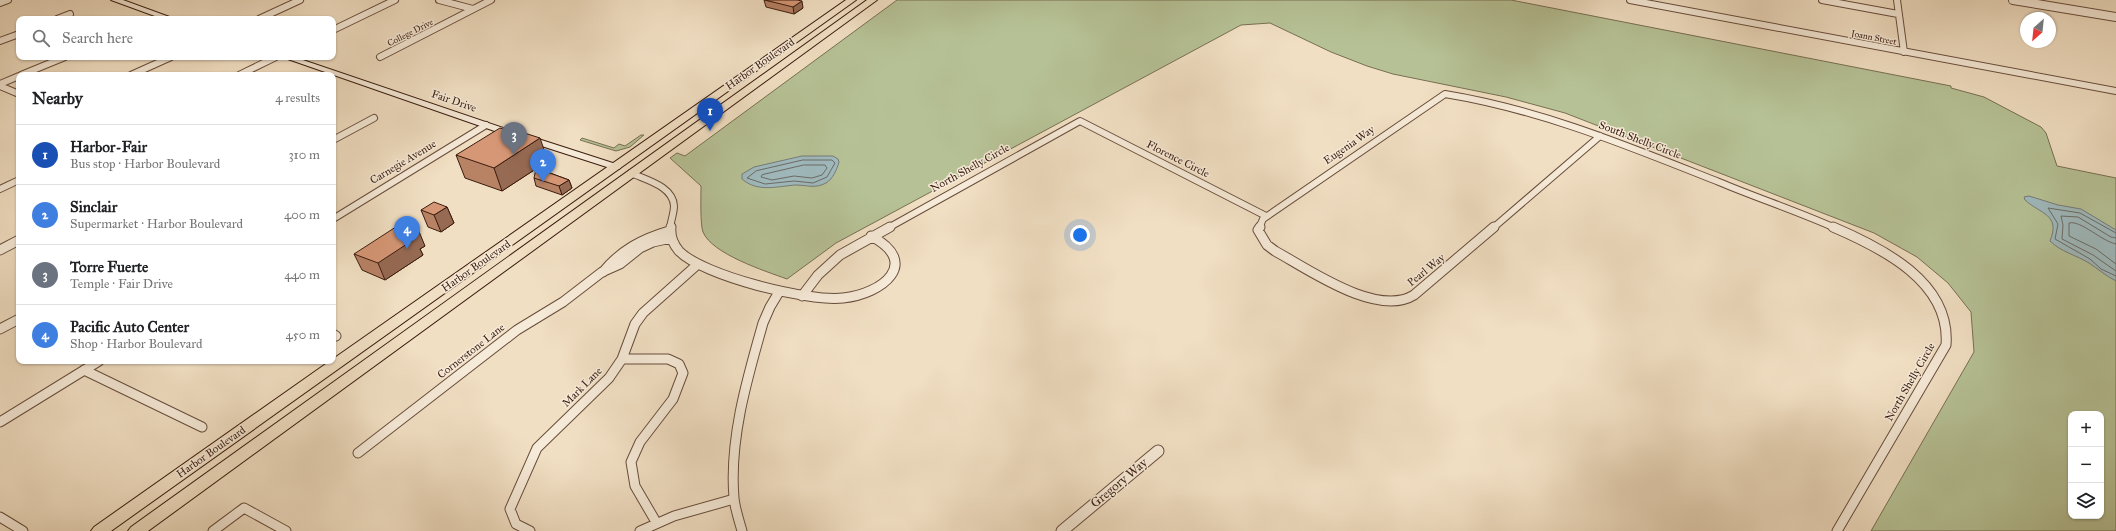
<!DOCTYPE html>
<html lang="en">
<head>
<meta charset="utf-8">
<style>
  :root { --surface:#fff; --page:#f2f2f2; --text:#202124; --muted:#757577; --line:#e0e0e0; --accent:#8f2418 }
  body { margin:0; font-family:"IM FELL Great Primer",serif; background:var(--page); color:var(--text) }
  .controls { position:absolute; right:12px; bottom:12px; display:grid; overflow:hidden; border-radius:8px; box-shadow:0 1px 3px #0004 }
  .controls button { width:36px; height:36px; display:grid; place-items:center; padding:0; border:0; border-bottom:1px solid var(--line); background:var(--surface); color:var(--text); font:20px sans-serif }
  .compass { position:absolute; left:2020px; top:12px; width:36px; height:36px; border-radius:50%; background:var(--surface); box-shadow:0 1px 3px #0004; rotate:207deg }
  .you { position:absolute; left:1080px; top:235px; width:14px; height:14px; margin:-10px; border:3px solid #fff; border-radius:50%; background:#1a73e8; box-shadow:0 0 0 6px #1a73e833 }
  .badge { display:grid; place-items:center; width:26px; height:26px; border-radius:50%; background:var(--accent); color:#fff; font-size:13px; font-weight:700 }
  .pin { position:absolute; translate:-50% -33px; filter:drop-shadow(0 1px 2px #0008) }
  .pin::after { content:''; position:absolute; top:21px; width:14px; height:12px; background:inherit; clip-path:polygon(0 0,100% 0,50% 100%) }
  .list { margin:0; padding:0; list-style:none }
  h2 { display:flex; justify-content:space-between; align-items:center; height:52px; margin:0; padding:0 16px; font-size:17px }
  h2 small { font-size:13px; font-weight:400; color:var(--muted) }
  .list li { display:grid; grid-template-columns:26px 1fr auto; gap:12px; align-items:center; box-sizing:border-box; height:60px; padding:0 16px; border-top:1px solid var(--line) }
  .list b { display:block; font-size:15px; white-space:nowrap }
  .list p { margin:0; font-size:13px; white-space:nowrap; color:var(--muted) }
  .list em { font-size:13px; font-style:normal; color:var(--muted) }
  .icon { flex:none; width:22px; height:22px; fill:none; stroke:currentColor; stroke-width:2; stroke-linecap:round; stroke-linejoin:round }
  .map { position:relative; flex:none; width:2116px; height:531px; overflow:hidden }
  .search { position:absolute; background:var(--surface); box-shadow:0 1px 3px #0004; left:16px; top:16px; width:320px; height:44px; display:flex; align-items:center; gap:10px; box-sizing:border-box; padding:0 14px; border-radius:8px; color:var(--muted); font-size:15px }
  .panel { position:absolute; background:var(--surface); box-shadow:0 1px 3px #0004; left:16px; top:72px; width:320px; height:292px; border-radius:8px }
  .map>svg:first-child { display:block }
  .green { fill:#b6c296; stroke:#786f52; fill-rule:evenodd }
  .water { fill:#9fbabe; stroke:#777b78 }
  .lines { fill:none; stroke-linecap:round; stroke-linejoin:round }
  .shore { stroke:#6c6b66; stroke-width:1 }
  .minor-far1-casing { stroke:#684d3c; stroke-width:8 }
  .minor-casing { stroke:#684d3c; stroke-width:11 }
  .tertiary-far1-casing { stroke:#684d3c; stroke-width:10 }
  .tertiary-casing { stroke:#684d3c; stroke-width:13 }
  .secondary-casing { stroke:#3a1c0f; stroke-width:2 }
  .primary-casing { stroke:#3a1c0f; stroke-width:2 }
  .minor-far1 { stroke:#f6ead8; stroke-width:6 }
  .minor { stroke:#f6ead8; stroke-width:9 }
  .tertiary-far1 { stroke:#f6ead8; stroke-width:8 }
  .tertiary { stroke:#f6ead8; stroke-width:11 }
  .secondary { fill:#f6ead8; fill-rule:evenodd }
  .primary { fill:#f1dfc3; fill-rule:evenodd }
  .wall { fill:#b88265; stroke:#3a1c0f }
  .shaded-wall { fill:#966a53; stroke:#3a1c0f }
  .building { fill:#d69776; stroke:#3a1c0f }
  .labels { text-anchor:middle; dominant-baseline:central; stroke-width:3; stroke-linejoin:round; paint-order:stroke }
  .far-street-label { font-size:9px; fill:#3a1c0f; stroke:#f6ead8 }
  .street-label { font-size:11px; fill:#3a1c0f; stroke:#f6ead8 }
  .near-street-label { font-size:13px; fill:#3a1c0f; stroke:#f6ead8 }
</style>
</head>
<body>
<div class="map">
<svg width="2116" height="531" viewBox="0 0 2116 531">
  <rect width="100%" height="100%" fill="#f1dfc3"/>
  <filter id="stains"><feTurbulence type="fractalNoise" baseFrequency=".005" numOctaves="4"/><feColorMatrix values="0 0 0 0 .2 0 0 0 0 .09 0 0 0 0 .02 0 0 0 .5 -.17"/></filter>
  <radialGradient id="worn" r=".72"><stop offset=".6" stop-color="#630" stop-opacity="0"/><stop offset="1" stop-color="#630" stop-opacity=".3"/></radialGradient>
  <path class="green" d="M897,0h614l440,86v2l33,9 57,30 5,6 11,33 59,12v353h-245l103,-179 -3,-40 -23,-29 -31,-26 -43,-24 -309,-120 -59,-16 -113,-23 -26,-8 -36,-14 -61,-29 -29,2 -405,218 -49,36c-22,-8 -75,-25 -84,-47 -3,-8 -2,-36 -2,-46l-31,-28 7,-5 8,3zM2071,414h30v102h-30z
    M641,135h3l-14,12 -14,4 -36,-11 2,-2 32,10 5,-4 6,2z"/>
  <path class="water" d="M802,156h31l5,3 1,3c-2,7 -6,17 -13,21 -11,6 -19,2 -30,2 -18,1 -38,8 -54,-6v-5l12,-7z
    M2029,196l29,9 23,4 35,21v51c-10,-5 -18,-12 -27,-18 -13,-8 -28,-11 -39,-22 11,-27 -10,-27 -25,-41l-1,-3z"/>
  <g class="lines">
    <path class="shore" d="M803,160h29l3,3 -8,14 -14,6 -19,-2 -29,3 -18,-6 9,-7z
      M804,165h21l2,3 -5,7 -10,3 -18,-2 -22,4 -11,-3 1,-2z
      M2116,233l-36,-20 -32,-5 10,16 -3,15 35,20 11,10 15,7
      M2116,238l-5,-1 -33,-20 -17,-1 2,9 -1,14 31,16 23,16
      M2116,244c-15,-3 -35,-24 -47,-21v13l27,13 20,15"/>
    <defs>
      <path id="minor-far1" d="M439,0l34,9
        M1630,0l486,91
        M1822,0l76,14
        M1897,0l7,52
        M0,3l8,-3
        M57,19l13,-5
        M259,19l41,-19
        M333,30l62,-30
        M0,41l19,-7
        M380,57l111,-57
        M21,75l44,-18
        M131,75l40,-18
        M239,75l37,-18
        M0,84l19,-8
        M0,86l19,8
        M333,140l41,-22
        M631,173c15,7 42,13 43,33 0,7 -3,14 -4,22
        M0,189l19,-9
        M333,219l153,-94
        M888,228l192,-107 186,95
        M1259,228l4,-9 182,-125c97,16 183,52 274,88 38,16 78,29 116,46
        M1493,228l107,-92"/>
      <path id="minor" d="M671,227c-1,9 2,17 8,24 24,25 130,51 164,47 39,-4 79,-35 28,-62
        M1260,227l-2,3 9,15 8,6c33,18 102,67 139,44l80,-68
        M1833,227c49,21 118,55 113,118l-109,186
        M0,250l19,-10
        M603,272c18,-22 39,-33 66,-41
        M802,296l16,-21 22,-20 50,-28
        M0,329l19,-10
        M333,334l3,2
        M622,359h46l11,5 4,9 -10,26 -33,43 -9,20 4,24 21,36
        M84,370l118,57
        M0,422l99,-61
        M358,453l159,-123 46,-28 39,-30 18,-8 20,-16 13,-6 18,-4
        M0,517l23,14
        M213,531l31,-23 42,23
        M530,531l-14,-7 -6,-15 27,-61 72,-70 13,-19 13,-35 8,-11 55,-49
        M640,531l34,-15 60,-17
        M742,531c-3,-11 -7,-22 -8,-33 -5,-58 13,-119 29,-175l7,-16 9,-15"/>
      <path id="tertiary-far1" d="M2013,0l103,17"/>
      <path id="tertiary" d="M1062,531l96,-80"/>
      <path id="secondary" d="M111,0h12l52,19h-12z
        M282,57h12l221,75 2,2 -5,3 -3,-1z
        M529,136l90,29 2,2 -2,2h-6l-87,-28 -2,-2 2,-2z"/>
      <path id="primary" d="M846,0h10l-745,531h-20l3,-4 236,-166h3v-2z
        M867,0h10l-729,531h-20l3,-4z"/>
    </defs>
    <use href="#minor-far1" class="minor-far1-casing"/>
    <use href="#minor" class="minor-casing"/>
    <use href="#tertiary-far1" class="tertiary-far1-casing"/>
    <use href="#tertiary" class="tertiary-casing"/>
    <use href="#secondary" class="secondary-casing"/>
    <use href="#primary" class="primary-casing"/>
    <use href="#minor-far1" class="minor-far1"/>
    <use href="#minor" class="minor"/>
    <use href="#tertiary-far1" class="tertiary-far1"/>
    <use href="#tertiary" class="tertiary"/>
    <use href="#secondary" class="secondary"/>
    <use href="#primary" class="primary"/>
  </g>
  <path class="wall" d="M764,0l39,8 -9,6 -28,-7z
    M456,155l92,6 -46,30 -37,-13z
    M550,173l19,7 3,8 -10,7 -26,-9 -2,-8z
    M447,207l7,16 -13,9 -13,-5 -7,-17z
    M425,246l-5,3 3,6 -38,25 -23,-10 -8,-16z"/>
  <path class="shaded-wall" d="M802,1l1,7 -9,6 -1,-7z
    M540,138l8,23 -46,30 -8,-23z
    M548,167l2,8 -3,-3z
    M569,180l3,8 -10,7 -3,-9z
    M447,207l7,16 -13,9 -7,-17z
    M418,229l7,17 -5,3 3,6 -38,25 -7,-17 30,-28z"/>
  <path class="building" d="M765,0h32l5,1 -9,6z
    M500,128l12,4 3,-2 25,8 -46,30 -38,-13z
    M548,167l-1,5 22,8 -10,6 -25,-8 2,-9z
    M434,202l13,5 -13,8 -13,-5z
    M402,223l16,6 -10,6 8,3 -38,25 -24,-9z"/>
  <g class="labels">
    <g class="far-street-label">
      <text transform="translate(410 32) rotate(-27)">College Drive</text>
      <text transform="translate(1874 37) rotate(11)">Joann Street</text>
    </g>
    <g class="street-label">
      <text transform="translate(760 64) rotate(-35)">Harbor Boulevard</text>
      <text transform="translate(454 101) rotate(19)">Fair Drive</text>
      <text transform="translate(1640 140) rotate(21)">South Shelly Circle</text>
      <text transform="translate(1349 145) rotate(-35)">Eugenia Way</text>
      <text transform="translate(1178 159) rotate(27)">Florence Circle</text>
      <text transform="translate(403 162) rotate(-31)">Carnegie Avenue</text>
      <text transform="translate(970 168) rotate(-29)">North Shelly Circle</text>
      <text transform="translate(476 266) rotate(-35)">Harbor Boulevard</text>
      <text transform="translate(1426 270) rotate(-39)">Pearl Way</text>
      <text transform="translate(471 351) rotate(-38)">Cornerstone Lane</text>
      <text transform="translate(1910 382) rotate(-60)">North Shelly Circle</text>
      <text transform="translate(582 387) rotate(-45)">Mark Lane</text>
      <text transform="translate(211 452) rotate(-35)">Harbor Boulevard</text>
    </g>
    <g class="near-street-label">
      <text transform="translate(1119 483) rotate(-40)">Gregory Way</text>
    </g>
  </g>
  <rect width="100%" height="100%" filter="url(#stains)"/>
  <rect width="100%" height="100%" fill="url(#worn)"/>
</svg>
<div class="controls">
<button>+</button>
<button>−</button>
<button><svg class="icon" aria-label="layers" viewBox="0 0 24 24"><path d="M12 4l9 5-9 5-9-5zM3 14l9 5 9-5"/></svg></button>
</div>
<svg class="compass" viewBox="-18 -18 36 36"><path d="M0-13l5 13h-10z" fill="#e53935"/><path d="M0 13l5-13h-10z" fill="#757577"/></svg>
<div class="you"></div>
<div class="pin badge" style="left:710px;top:131px;background:#1a4fb4">1</div>
<div class="pin badge" style="left:543px;top:182px;background:#3f7fe0">2</div>
<div class="pin badge" style="left:514px;top:155px;background:#6b7280">3</div>
<div class="pin badge" style="left:407px;top:249px;background:#3f7fe0">4</div>
<div class="search"><svg class="icon" aria-label="search" viewBox="0 0 24 24"><circle cx="10" cy="10" r="6"/><path d="M15 15l6 6"/></svg>Search here</div>
<section class="panel">
<h2>Nearby<small>4 results</small></h2>
<ul class="list">
<li><span class="badge" style="background:#1a4fb4">1</span><div><b>Harbor-Fair</b><p>Bus stop · Harbor Boulevard</p></div><em>310 m</em></li>
<li><span class="badge" style="background:#3f7fe0">2</span><div><b>Sinclair</b><p>Supermarket · Harbor Boulevard</p></div><em>400 m</em></li>
<li><span class="badge" style="background:#6b7280">3</span><div><b>Torre Fuerte</b><p>Temple · Fair Drive</p></div><em>440 m</em></li>
<li><span class="badge" style="background:#3f7fe0">4</span><div><b>Pacific Auto Center</b><p>Shop · Harbor Boulevard</p></div><em>450 m</em></li>
</ul>
</section>
</div>
</body>
</html>
